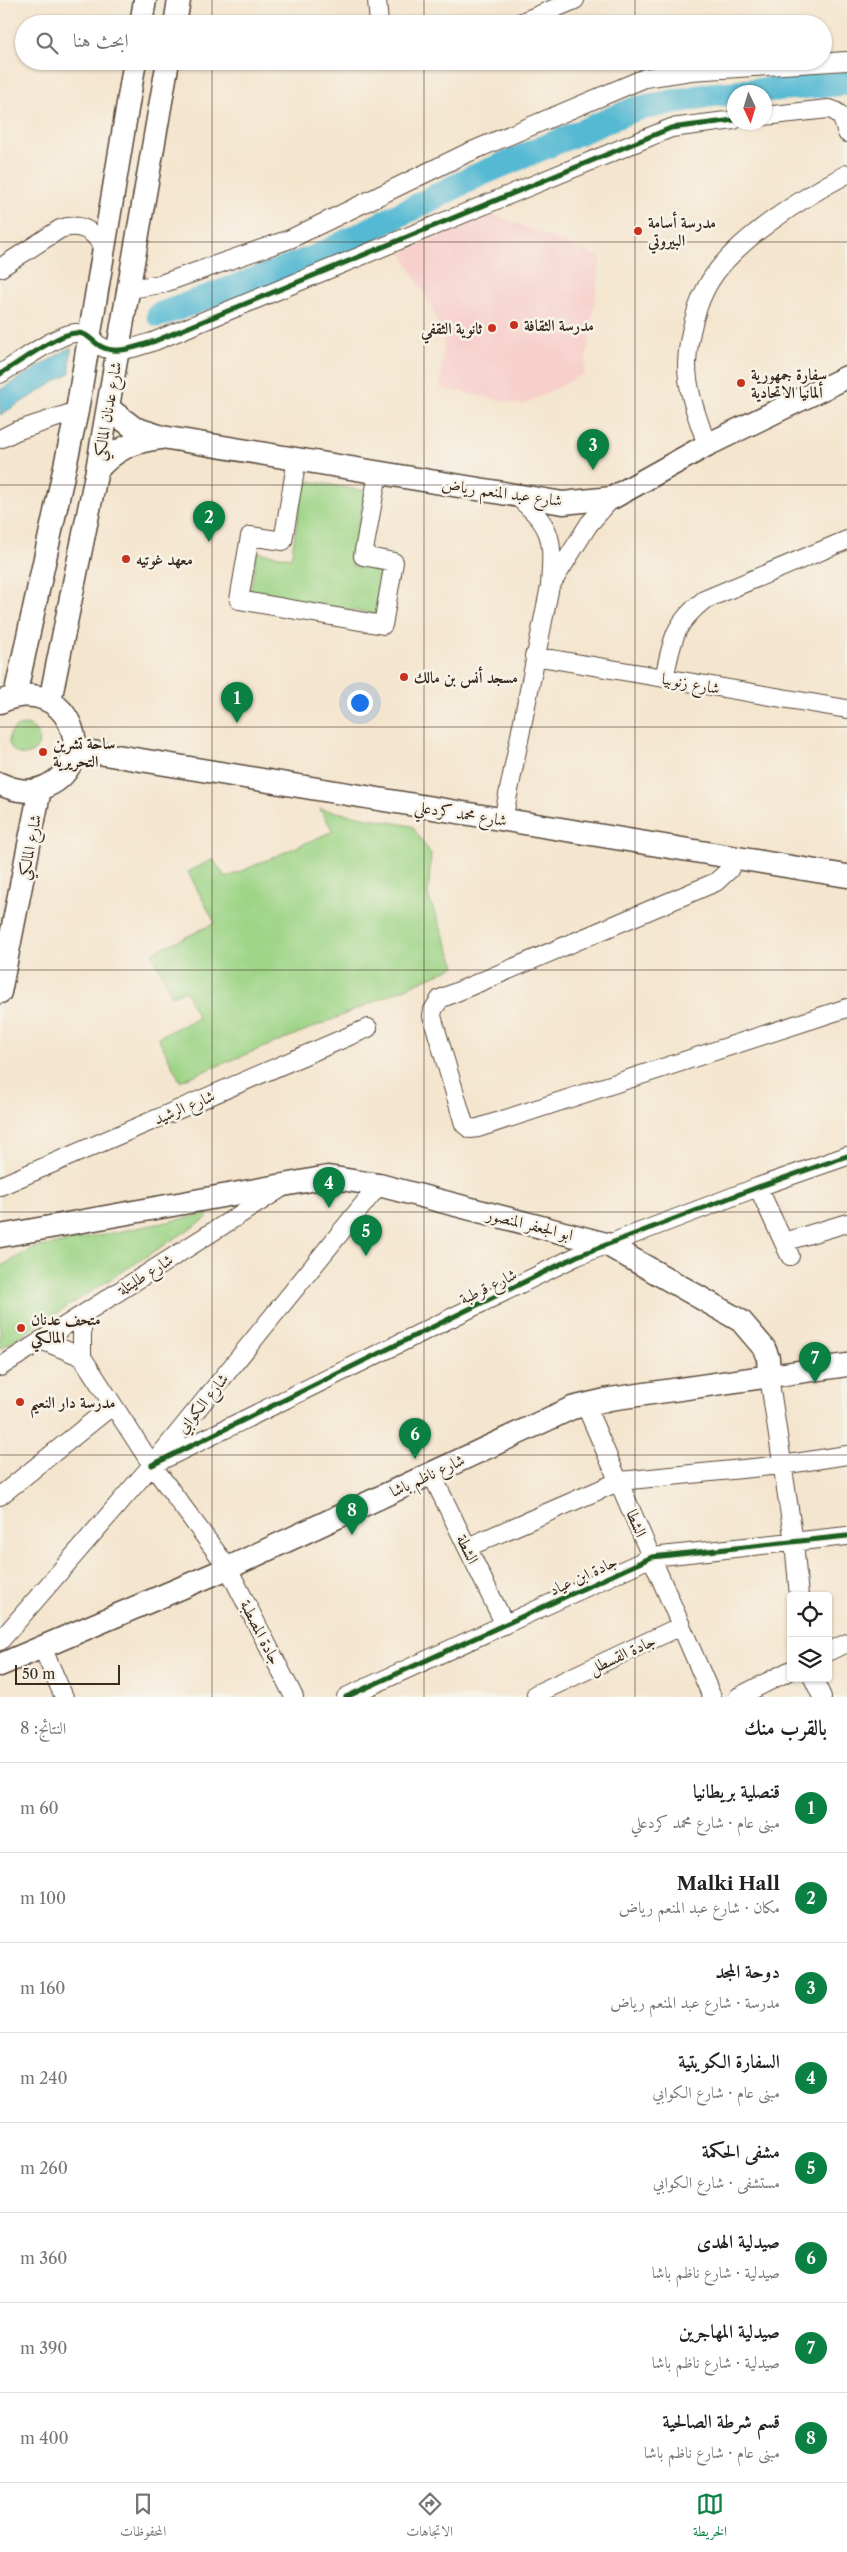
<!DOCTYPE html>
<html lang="ar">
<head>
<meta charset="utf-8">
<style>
  :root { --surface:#fff; --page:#f2f2f2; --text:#222; --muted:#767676; --line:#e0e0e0; --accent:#0b8043 }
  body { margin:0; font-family:"Libre Caslon Text",Amiri,serif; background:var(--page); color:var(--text); direction:rtl }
  .controls { position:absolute; right:15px; bottom:15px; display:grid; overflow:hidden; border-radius:5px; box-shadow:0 1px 4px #0004 }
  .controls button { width:45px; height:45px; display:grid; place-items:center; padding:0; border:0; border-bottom:1px solid var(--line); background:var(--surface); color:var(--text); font:25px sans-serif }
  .compass { position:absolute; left:727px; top:85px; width:45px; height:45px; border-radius:50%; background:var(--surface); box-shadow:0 1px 4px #0004; rotate:176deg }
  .scale { position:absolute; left:15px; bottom:12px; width:105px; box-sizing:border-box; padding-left:5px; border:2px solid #3b2a1e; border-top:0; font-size:14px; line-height:18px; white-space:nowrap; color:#3b2a1e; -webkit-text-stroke:4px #f7f3e8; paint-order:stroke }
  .you { position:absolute; left:359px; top:702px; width:18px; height:18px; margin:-12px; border:4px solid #fff; border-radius:50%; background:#1a73e8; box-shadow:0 0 0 8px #1a73e833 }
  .badge { display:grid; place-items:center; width:32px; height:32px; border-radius:50%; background:var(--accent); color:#fff; font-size:16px; font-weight:700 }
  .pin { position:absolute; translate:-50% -41px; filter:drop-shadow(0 1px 2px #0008) }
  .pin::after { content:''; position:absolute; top:26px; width:18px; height:15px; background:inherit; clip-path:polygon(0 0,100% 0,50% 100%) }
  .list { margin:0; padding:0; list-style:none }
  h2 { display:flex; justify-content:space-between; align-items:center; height:65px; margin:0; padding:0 20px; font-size:21px }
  h2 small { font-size:16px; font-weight:400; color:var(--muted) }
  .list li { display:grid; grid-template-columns:32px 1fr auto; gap:15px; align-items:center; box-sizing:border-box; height:90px; padding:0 20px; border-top:1px solid var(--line) }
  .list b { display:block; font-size:19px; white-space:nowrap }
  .list p { margin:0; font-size:16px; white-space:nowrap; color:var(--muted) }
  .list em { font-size:16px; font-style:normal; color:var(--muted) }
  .icon { flex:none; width:28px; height:28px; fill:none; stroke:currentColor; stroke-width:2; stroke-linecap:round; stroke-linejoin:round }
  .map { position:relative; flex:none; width:847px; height:1697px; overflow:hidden; direction:ltr }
  .search { position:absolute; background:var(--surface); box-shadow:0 1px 4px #0004; left:15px; right:15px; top:15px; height:55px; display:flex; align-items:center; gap:12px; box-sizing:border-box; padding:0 18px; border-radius:28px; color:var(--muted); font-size:19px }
  .sheet { height:785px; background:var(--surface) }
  nav { display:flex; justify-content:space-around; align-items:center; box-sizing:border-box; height:70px; border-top:1px solid var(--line); background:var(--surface); font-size:14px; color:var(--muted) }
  nav a { display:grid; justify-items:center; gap:2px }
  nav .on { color:var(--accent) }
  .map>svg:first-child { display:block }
  .built { fill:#f7d0cc }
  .green { fill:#9dd486; stroke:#6c7f52 }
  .water { fill:#54b9d3; stroke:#487278 }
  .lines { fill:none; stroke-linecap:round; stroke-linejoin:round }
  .river { stroke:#54b9d3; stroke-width:25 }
  .minor-casing { stroke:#574638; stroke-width:20 }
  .major-casing { stroke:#574638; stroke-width:25 }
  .minor { stroke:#fff; stroke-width:18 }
  .major { stroke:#fff; stroke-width:22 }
  .cycleway-casing { stroke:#f7f3e8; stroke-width:8 }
  .cycleway { stroke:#1b5e20; stroke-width:5 }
  .grid { fill:none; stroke:#3b2a1e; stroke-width:1; stroke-opacity:0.55 }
  .poi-dot { fill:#c8321e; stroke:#f7f3e8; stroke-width:2 }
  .labels { text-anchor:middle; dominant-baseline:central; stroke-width:5; stroke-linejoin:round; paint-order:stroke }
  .poi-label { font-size:16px; font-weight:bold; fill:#3b2a1e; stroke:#f7f3e8; text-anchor:start }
  .street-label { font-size:16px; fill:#3b2a1e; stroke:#f7f3e8 }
</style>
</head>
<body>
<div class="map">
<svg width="847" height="1697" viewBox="0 0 847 1697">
  <rect width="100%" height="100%" fill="#f7f3e8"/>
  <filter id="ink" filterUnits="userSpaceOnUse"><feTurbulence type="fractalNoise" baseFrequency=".02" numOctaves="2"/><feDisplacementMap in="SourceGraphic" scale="10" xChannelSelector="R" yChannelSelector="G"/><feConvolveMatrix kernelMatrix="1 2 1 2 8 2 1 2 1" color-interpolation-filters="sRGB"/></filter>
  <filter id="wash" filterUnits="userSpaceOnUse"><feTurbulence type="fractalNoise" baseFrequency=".0096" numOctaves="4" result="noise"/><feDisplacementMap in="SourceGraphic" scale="20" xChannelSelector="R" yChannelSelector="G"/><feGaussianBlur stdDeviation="1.12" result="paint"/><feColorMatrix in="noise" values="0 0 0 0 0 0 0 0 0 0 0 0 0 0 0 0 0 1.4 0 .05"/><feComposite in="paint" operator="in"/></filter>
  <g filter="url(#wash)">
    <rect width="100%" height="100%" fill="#f4e5ce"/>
    <path class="built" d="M493,214l108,44 -17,116 -61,31 -83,-17 4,-44 -12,-37 -31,-54z"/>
    <path class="green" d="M304,480l61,11 -13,75 31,5 -8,43 -125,-20 7,-42 34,6z
      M9 740a15 15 0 1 1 30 0a15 15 0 1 1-30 0Z
      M320,809l92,17 19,28 -3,42 28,70 -127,55 -149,60 -22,-44 40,-19 -13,-28 -13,6 -20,-43 63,-30 -27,-51 25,-13 13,19 107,-47z
      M207,1214v4l-207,131v-82l31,-18z"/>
    <path class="water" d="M71,347l-1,26 -70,42v-25z"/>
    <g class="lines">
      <path class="river" d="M739,92l108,-9
        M159,315l159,-59 158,-80 159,-67 74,-14 25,-2"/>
    </g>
  </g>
  <g filter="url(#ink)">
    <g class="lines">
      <defs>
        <path id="minor" d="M377,0l2,24
          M517,24l58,-24
          M764,116l64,-7c14,2 15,12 19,24
          M0,268l60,-39c20,-7 37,2 44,23
          M130,289l31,-5 129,-45 175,-85 180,-76 46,-7 156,-10
          M0,374c17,-10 57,-40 75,-41 13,-1 17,9 27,14 16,8 37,-1 53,-6l516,-213 63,-8
          M0,439l16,-8 61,-20
          M707,445c-9,-26 -20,-53 -20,-81 1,-27 9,-60 23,-83 26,-42 94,-84 137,-107
          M297,459l-14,82 -33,-5 -11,64 144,25 11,-63 -31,-6 15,-83
          M552,583l37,-59 23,-26
          M534,656l313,53
          M664,678c9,-38 8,-52 40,-78l143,-60
          M503,820l47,-234c3,-47 4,-59 -34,-90
          M735,858l-6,12 -13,12 -276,117 -7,11 -1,6 32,108 6,5 8,-1 369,-120
          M0,1186l368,-158
          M758,1187l32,69
          M784,1242l63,-19
          M82,1315v42l70,108 76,103 66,129
          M41,1340l41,17
          M0,1367l280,-178
          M769,1376l25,166 5,54
          M585,1404l127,293
          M152,1465l425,-209 181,-69 89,-31
          M431,1473l74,152
          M0,1496l113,-91
          M468,1547l152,-66 162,-16 65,-10
          M0,1641l152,-176 227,-280
          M42,1647l22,50
          M828,1652l19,-9
          M813,1678l9,19
          M536,1694l145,-68
          M346,1697l306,-140 195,-21
          M738,1697l53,-27"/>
        <path id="major" d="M141,24l4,-24
          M175,24l4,-24
          M108,408l26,20 28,9 401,66 49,-5 95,-53 140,-68
          M97,470c18,-21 37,-29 64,-32
          M15,696l62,-285 58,-350
          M50,701l47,-231 71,-409
          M0,702c66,-31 103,58 47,84 -16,8 -31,5 -47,-2
          M74,749l773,127
          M0,992l40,-203
          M0,1236l328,-59 51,8 227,59 135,77 23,27 4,10 1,18
          M0,1665l228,-97 344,-160 38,-9 237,-34"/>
      </defs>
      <use href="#minor" class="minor-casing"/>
      <use href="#major" class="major-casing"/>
      <use href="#minor" class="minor"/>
      <use href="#major" class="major"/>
      <defs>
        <path id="cycleway" d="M0,374c17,-10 57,-40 75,-41 13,-1 17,9 27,14 16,8 37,-1 53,-6l516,-213 63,-8
          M152,1465l425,-209 181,-69 89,-31
          M346,1697l306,-140 195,-21"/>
      </defs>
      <use href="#cycleway" class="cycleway-casing"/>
      <use href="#cycleway" class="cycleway"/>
    </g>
  </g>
  <path class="grid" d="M212,0v24M424,0v24M635,0v24M212,61v1636M424,61v1636M635,61v1636M0,242h847M0,485h847M0,727h847M0,970h847M0,1212h847M0,1455h847"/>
  <g class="poi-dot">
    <circle cx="638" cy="231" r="5"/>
    <circle cx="514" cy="325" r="5"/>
    <circle cx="492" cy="328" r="5"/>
    <circle cx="741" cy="383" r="5"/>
    <circle cx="126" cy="559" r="5"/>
    <circle cx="404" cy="677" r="5"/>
    <circle cx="43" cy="752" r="5"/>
    <circle cx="21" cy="1328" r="5"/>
    <circle cx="20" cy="1402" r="5"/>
  </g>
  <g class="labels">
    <g class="poi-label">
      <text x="648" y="222">مدرسة أسامة<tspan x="648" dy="18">البيروتي</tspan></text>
      <text x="524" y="325">مدرسة الثقافة</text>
      <text x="482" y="328" text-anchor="end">ثانوية الثقفي</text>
      <text x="751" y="374">سفارة جمهورية<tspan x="751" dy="18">ألمانيا الاتحادية</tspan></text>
      <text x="136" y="559">معهد غوتيه</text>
      <text x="414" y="677">مسجد أنس بن مالك</text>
      <text x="53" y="743">ساحة تشرين<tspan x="53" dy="18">التحريرية</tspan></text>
      <text x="31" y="1319">متحف عدنان<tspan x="31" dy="18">المالكي</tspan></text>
      <text x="30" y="1402">مدرسة دار النعيم</text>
    </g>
    <g class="street-label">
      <text transform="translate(107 411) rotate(-80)">شارع عدنان المالكي</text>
      <text transform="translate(502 492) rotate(8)">شارع عبد المنعم رياض</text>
      <text transform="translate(691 683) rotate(10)">شارع زنوبيا</text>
      <text transform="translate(461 813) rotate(9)">شارع محمد كردعلي</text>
      <text transform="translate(29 847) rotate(-79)">شارع المالكي</text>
      <text transform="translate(184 1107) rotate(-23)">شارع الرشيد</text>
      <text transform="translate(530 1224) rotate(14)">ابو الجعفر المنصور</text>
      <text transform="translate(145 1274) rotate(-32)">شارع طليتلة</text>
      <text transform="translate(488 1286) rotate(-26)">شارع قرطبة</text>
      <text transform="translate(202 1403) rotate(-51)">شارع الكوابي</text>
      <text transform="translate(427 1475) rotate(-25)">شارع ناظم باشا</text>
      <text transform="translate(637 1523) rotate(67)">الشطا</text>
      <text transform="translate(468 1549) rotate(64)">الشطة</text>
      <text transform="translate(583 1575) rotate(-25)">جادة ابن عياد</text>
      <text transform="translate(261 1632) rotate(63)">جادة المصطبة</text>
      <text transform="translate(622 1654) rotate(-25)">جادة القسطل</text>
    </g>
  </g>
</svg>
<div class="controls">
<button><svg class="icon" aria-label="locate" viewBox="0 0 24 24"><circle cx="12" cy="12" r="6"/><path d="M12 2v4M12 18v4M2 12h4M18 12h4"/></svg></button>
<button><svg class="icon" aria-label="layers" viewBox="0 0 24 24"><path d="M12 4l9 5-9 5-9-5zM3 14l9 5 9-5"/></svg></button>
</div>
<svg class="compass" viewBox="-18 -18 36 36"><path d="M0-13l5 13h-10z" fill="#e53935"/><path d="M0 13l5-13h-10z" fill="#767676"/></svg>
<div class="scale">50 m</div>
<div class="you"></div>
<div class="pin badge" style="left:237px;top:723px">1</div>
<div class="pin badge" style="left:209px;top:542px">2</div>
<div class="pin badge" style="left:593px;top:470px">3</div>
<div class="pin badge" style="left:329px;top:1208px">4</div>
<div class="pin badge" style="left:366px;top:1256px">5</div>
<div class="pin badge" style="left:415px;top:1459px">6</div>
<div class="pin badge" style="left:815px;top:1383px">7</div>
<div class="pin badge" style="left:352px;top:1535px">8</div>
<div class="search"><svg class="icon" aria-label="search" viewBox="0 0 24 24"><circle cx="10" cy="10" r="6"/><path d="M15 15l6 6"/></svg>ابحث هنا</div>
</div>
<section class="sheet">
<h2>بالقرب منك<small>النتائج: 8</small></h2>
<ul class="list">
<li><span class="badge">1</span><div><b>قنصلية بريطانيا</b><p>مبنى عام · شارع محمد كردعلي</p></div><em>60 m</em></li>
<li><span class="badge">2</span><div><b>Malki Hall</b><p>مكان · شارع عبد المنعم رياض</p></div><em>100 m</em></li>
<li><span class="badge">3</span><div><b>دوحة المجد</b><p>مدرسة · شارع عبد المنعم رياض</p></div><em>160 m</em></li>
<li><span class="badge">4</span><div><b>السفارة الكويتية</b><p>مبنى عام · شارع الكوابي</p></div><em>240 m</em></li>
<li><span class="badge">5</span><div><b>مشفى الحكمة</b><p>مستشفى · شارع الكوابي</p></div><em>260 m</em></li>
<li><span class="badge">6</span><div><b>صيدلية الهدى</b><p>صيدلية · شارع ناظم باشا</p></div><em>360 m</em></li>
<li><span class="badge">7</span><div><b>صيدلية المهاجرين</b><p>صيدلية · شارع ناظم باشا</p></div><em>390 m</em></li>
<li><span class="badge">8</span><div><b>قسم شرطة الصالحية</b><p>مبنى عام · شارع ناظم باشا</p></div><em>400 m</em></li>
</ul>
</section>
<nav>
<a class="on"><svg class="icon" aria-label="map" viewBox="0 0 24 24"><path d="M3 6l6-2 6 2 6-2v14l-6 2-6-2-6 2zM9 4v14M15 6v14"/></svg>الخريطة</a>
<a><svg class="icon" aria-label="directions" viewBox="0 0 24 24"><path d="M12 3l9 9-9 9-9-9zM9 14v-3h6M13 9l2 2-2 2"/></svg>الاتجاهات</a>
<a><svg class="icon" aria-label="saved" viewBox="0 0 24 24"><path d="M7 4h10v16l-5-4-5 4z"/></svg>المحفوظات</a>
</nav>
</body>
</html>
